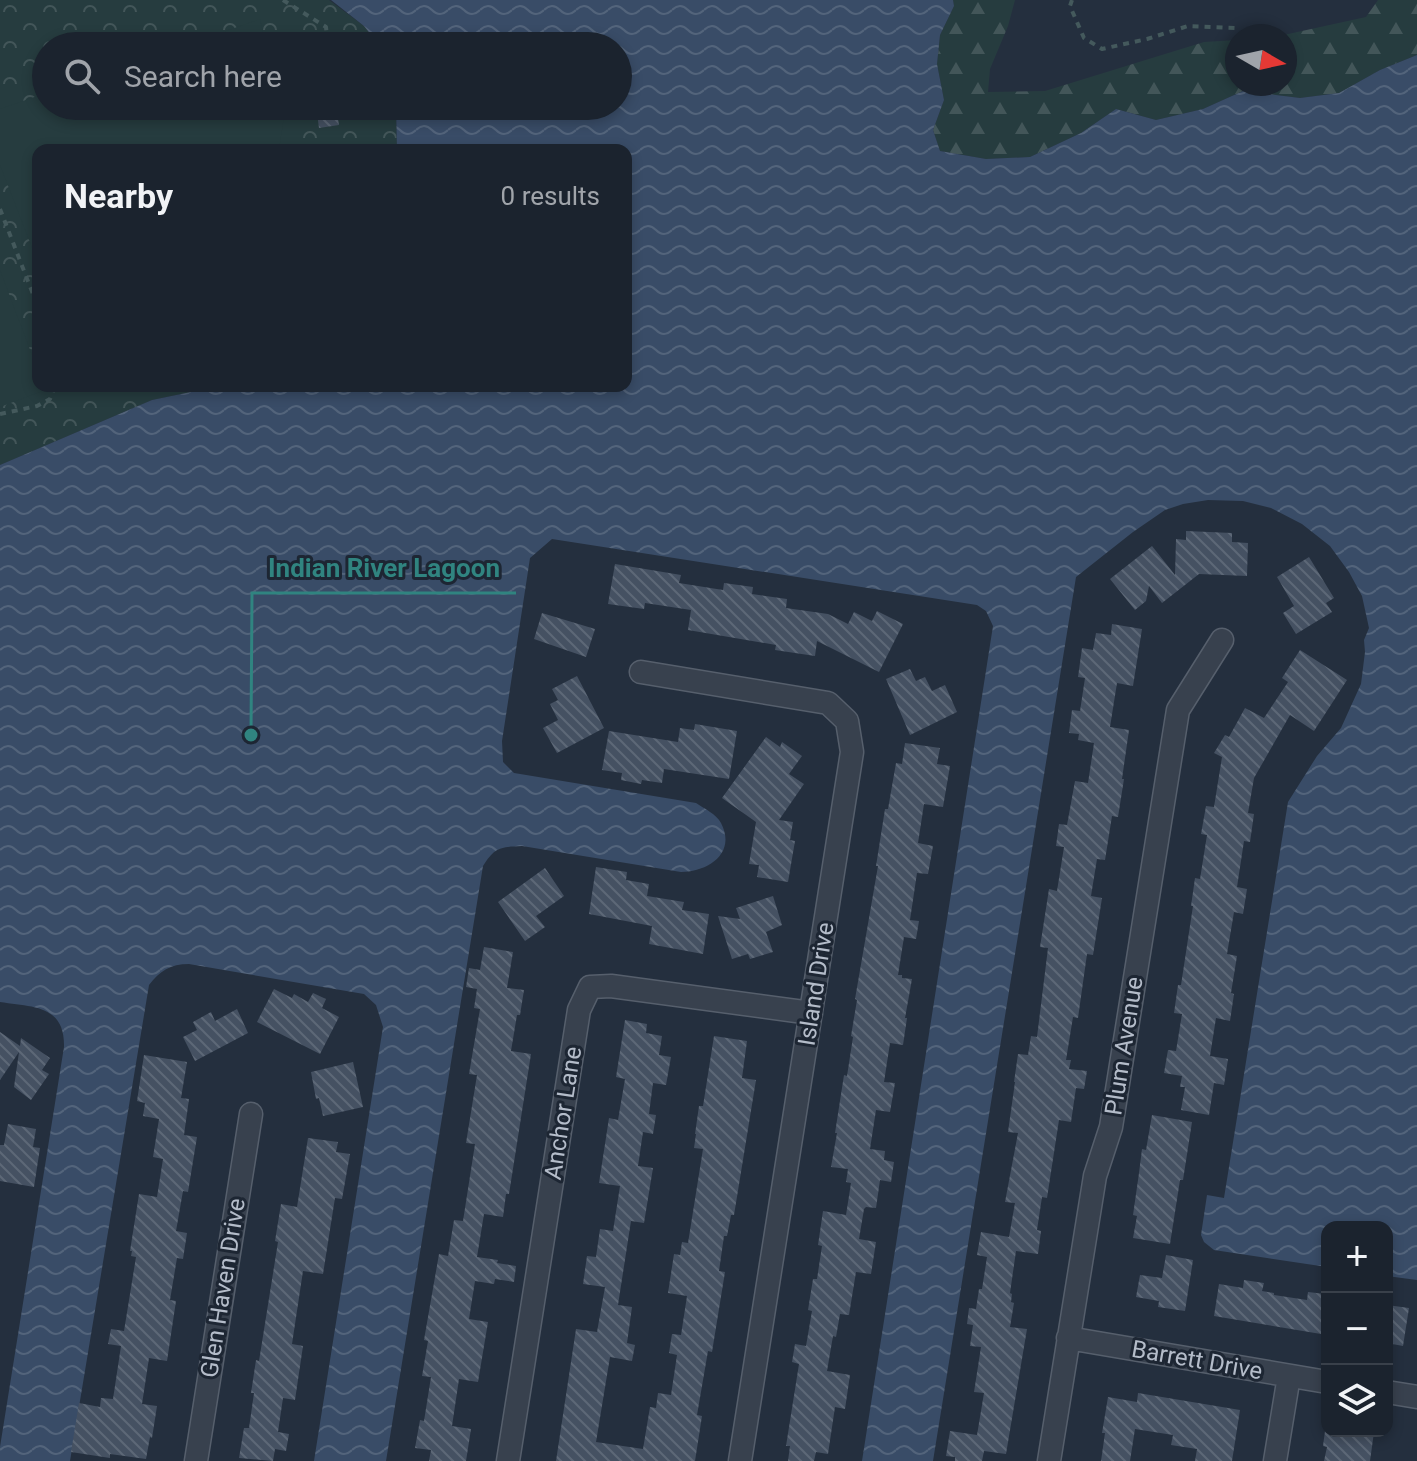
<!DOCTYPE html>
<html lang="en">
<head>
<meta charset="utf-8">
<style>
  :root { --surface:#1b232e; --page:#242b36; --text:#f1f3f6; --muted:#a0a4aa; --line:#39404a }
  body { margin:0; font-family:Roboto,sans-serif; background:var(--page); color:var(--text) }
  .controls { position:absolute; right:24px; bottom:24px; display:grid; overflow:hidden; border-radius:16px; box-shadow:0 4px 12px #0003 }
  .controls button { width:72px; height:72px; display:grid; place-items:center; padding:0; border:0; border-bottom:2px solid var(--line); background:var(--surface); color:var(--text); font:40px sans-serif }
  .compass { position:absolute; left:1225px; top:24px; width:72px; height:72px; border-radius:50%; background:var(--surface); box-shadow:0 4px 12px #0003; rotate:99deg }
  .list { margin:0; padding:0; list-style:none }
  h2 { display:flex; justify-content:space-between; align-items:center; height:104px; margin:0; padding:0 32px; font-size:34px }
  h2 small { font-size:26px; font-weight:400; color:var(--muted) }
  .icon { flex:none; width:44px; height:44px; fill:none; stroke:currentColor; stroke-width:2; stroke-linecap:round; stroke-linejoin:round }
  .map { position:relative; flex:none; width:1417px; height:1461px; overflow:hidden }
  .search { position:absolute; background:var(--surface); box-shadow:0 4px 12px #0003; left:32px; top:32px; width:600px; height:88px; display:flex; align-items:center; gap:20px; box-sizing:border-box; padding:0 28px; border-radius:44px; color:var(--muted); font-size:30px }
  .panel { position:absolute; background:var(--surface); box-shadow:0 4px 12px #0003; left:32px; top:144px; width:600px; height:248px; border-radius:16px }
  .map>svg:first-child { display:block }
  .forest { fill:url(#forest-firs) }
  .park { fill:url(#park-crowns) }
  .pitch { fill:#263c3f }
  .water { fill:url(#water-waves) }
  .building { fill:url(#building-back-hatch) }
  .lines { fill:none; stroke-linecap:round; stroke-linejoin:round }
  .minor-casing { stroke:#565f6c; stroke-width:25 }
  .path { stroke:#44595c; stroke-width:4; stroke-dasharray:6 6; stroke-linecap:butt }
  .minor { stroke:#38414e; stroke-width:22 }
  .labels { text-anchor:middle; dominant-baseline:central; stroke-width:6; stroke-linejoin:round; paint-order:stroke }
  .street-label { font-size:24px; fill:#b4bcc9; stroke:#1d2633 }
  .leader { fill:none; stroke:#308480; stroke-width:3 }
  .callout-dot { fill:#308480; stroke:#1d2633; stroke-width:3 }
  .callout-label { font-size:26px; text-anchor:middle; font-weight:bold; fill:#308480; stroke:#1d2633; stroke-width:6; stroke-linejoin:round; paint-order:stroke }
</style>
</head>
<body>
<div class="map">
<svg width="1417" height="1461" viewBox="0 0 1417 1461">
  <defs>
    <pattern id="forest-firs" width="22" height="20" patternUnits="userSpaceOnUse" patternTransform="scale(2)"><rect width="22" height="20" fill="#263c3f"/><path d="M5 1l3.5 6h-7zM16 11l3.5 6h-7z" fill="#435659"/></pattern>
    <pattern id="park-crowns" width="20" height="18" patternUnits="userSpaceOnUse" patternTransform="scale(2)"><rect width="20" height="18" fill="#263c3f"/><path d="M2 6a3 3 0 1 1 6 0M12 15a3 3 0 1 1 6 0" fill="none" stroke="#435659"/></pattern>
    <pattern id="water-waves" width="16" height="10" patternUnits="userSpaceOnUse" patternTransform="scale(2)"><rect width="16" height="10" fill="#394c67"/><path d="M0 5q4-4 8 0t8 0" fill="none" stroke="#53647b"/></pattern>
    <pattern id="building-back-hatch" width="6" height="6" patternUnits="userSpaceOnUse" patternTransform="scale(2)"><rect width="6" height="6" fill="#455162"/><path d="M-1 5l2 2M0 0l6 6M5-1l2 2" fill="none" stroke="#5d6877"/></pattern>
  </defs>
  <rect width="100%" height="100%" fill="#242f3e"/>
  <path class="forest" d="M953,0h62l-7,26 -18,43 -2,23 57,-1 159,-49 33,-2v44h48v-48h-6l87,-19 12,-17h39v55l-37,15 -41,23 -39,5 -57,-7 -40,18 -47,11 -40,-11 -35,24 -51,24 -44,2 -46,-8 -7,-21 11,-30 -7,-36 3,-29 14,-29z"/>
  <path class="park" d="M0,0h329l35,26 16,20h-334v60h350l1,44h-359v236h182l-68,14 -152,65z"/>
  <path class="pitch" d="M260,19l6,27h-83z
    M46,93v13h235l3,10 -5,34h-241v113l-38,-98v-56z
    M0,270l38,101v15h5l2,4 -45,17z"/>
  <path class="water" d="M331,0h622l1,6 -14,29 -3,29 7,36 -11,30 7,21 46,8 44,-2 51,-24 35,-24 40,11 47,-11 40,-18 57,7 39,-5 41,-23 37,-15v1225l-30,-4v-49h-60v40l-113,-17 -10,-8 -3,-7 6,-40 17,3 64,-396 29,-46 24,-28 20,-44 4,-32 -1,-12 5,-12 -7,-32 -13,-24 -19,-26 -28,-22 -31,-16 -28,-7 -35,-1 -25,4 -18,6 -32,22 -57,45 -143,884h-71l131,-835 -7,-15 -9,-6 -425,-66 -22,19 -28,183 1,21 11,11 182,30c9,6 20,11 25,20 16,31 -14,49 -40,49l-159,-26c-22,1 -27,1 -39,20l-97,595h-72l69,-434 -7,-22 -12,-11 -175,-30c-19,0 -29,7 -40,21l-79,476h-70v-14l64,-400c1,-42 -31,-40 -64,-45v-537l152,-65 68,-14h406v-236h-229l-1,-44h222v-60h-238l-16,-20z"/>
  <path class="building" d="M316,106h20l3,19 -20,3z
    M1186,531l46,2v9l16,1 -1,33 -48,-2 -37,29 -13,-17 -3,15 -11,9 -25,-31 42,-33 23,29 1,-36 10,1z
    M1309,557l25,41 -8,5 6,9 -36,22 -13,-21 11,-7 -17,-29z
    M615,564l66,11 -2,8 44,7 1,-7 29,4 -1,7 35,5 -1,9 42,6 20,10 6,-12 18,9 5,-10 26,13 -24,48 -62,-31 -2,15 -40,-6 1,-5 -88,-15 3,-20 -46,-7 -1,6 -36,-5z
    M542,613l53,16 -9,28 -52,-18z
    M1112,624l30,5 -9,57 -16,-3 -7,44 19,3 -7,49h2l-6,38 -6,-1 -7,44 -8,-1 -6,37 11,2 -9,57 -6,-1 -9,64 -5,-1 -7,43h5l-2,9 18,2 -3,18 -8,-1 -5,34 -12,-2 -12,78 -5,-1 -5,33 4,1 -3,23 -22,-3 -6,42 2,1 -1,8 3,1 -4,24 17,2 -21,125 -22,-3 -2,10h-27v-4l-9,-1 4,-25 27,4 7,-42 -10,-1 7,-45 -11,-1 3,-21 -6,-1 2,-16 7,1 3,-20h3l5,-32 -10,-2 4,-23 28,5 6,-34 -10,-1 13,-69 -10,-1 7,-50h-1l4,-28 10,1 3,-19 6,1 11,-89 -8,-1 9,-58 8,2 7,-44 -8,-1 3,-22 8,1 8,-44 13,2 6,-40 -16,-3 1,-6 -10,-1 3,-23 8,1 5,-33 -7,-1 4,-29 11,2 3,-17 15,2z
    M1300,650l47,30 -33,51 -24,-16 -36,63 -6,35 6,1 -4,28 -6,-1 -7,46 10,2 -4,25 -9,-2 -7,42 10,2 -6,37 3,1 -4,27 -14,-3 -6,38 18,3 -4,26 -10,-2 -5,32 -28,-5 4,-23h-5l2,-11 -18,-3 4,-23 8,1 6,-37 -8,-1 4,-28h3l12,-79h-2l4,-28 5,1 7,-44 -6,-1 5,-28 8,1 8,-50 -8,-4 11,-18 4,2 16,-29 19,10 24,-36 -6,-4z
    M910,669l6,12 9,-4 7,14 13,-6 12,27 -47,23 -24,-56z
    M577,676l27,52 -47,25 -14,-25 15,-8 -8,-16 8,-4 -6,-11z
    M695,724l42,7 -8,48 -65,-10 -2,14 -20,-3 -1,4 -20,-4 1,-7 -20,-3 7,-39 69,11 2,-14 14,2z
    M766,737l14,10 2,-5 20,14 -13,18 15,10 -25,36 14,2 -3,18 5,1 -7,41 -31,-5 2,-12 -10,-1 7,-42 -34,-24z
    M905,743l35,5 -3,16 13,2 -7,41 -19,-3 -6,39 15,3 -5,28 -11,-1 -7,47 9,1 -3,18 -12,-2 -6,38h4v3l10,1 -7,39h2l-4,27 -13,-2 -6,39 11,1 -5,29 -14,-2 -6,39 15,2 -1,9 10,2 -3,20 -11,-2 -4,28 -10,-1 -2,2 -5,30 17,3 -5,32 -15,-2 -7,43 -9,-1 -4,23 -3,-1 -6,35 23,4 -5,34 -10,-2 -7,47 -12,-2 -2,9h-26l2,-15h-4l13,-82 -7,-2 3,-18 11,2 6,-35 -4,-1 5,-31h4l5,-33 -4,-1 5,-34 23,4 5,-32 -5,-1 2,-13 -17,-2 6,-34h-2l9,-58 3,1 6,-39 -2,-1 6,-36 -2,-1 23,-133h-2l9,-57h3l8,-46 6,1z
    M596,867l31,5 -1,8 23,4 -2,12 37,6 -2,8 27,4 -6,40 -54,-10 3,-18 -63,-12z
    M545,868l19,28 -28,20 9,11 -20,14 -27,-39z
    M773,896l9,29 -16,7 7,20 -23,7 -2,-5 -16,5 -14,-43 22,3 -4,-11z
    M484,947l29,5 -6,36 17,2 -4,25h-3l-6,36 20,3 -22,140h-3l-3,23 -19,-3 -7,43 21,3 -1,3 19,3 -2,16 -19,-3 -1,5 -19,-3 -6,38 19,3 -10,60 -19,-3 -7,47 19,3 -5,32h-37l2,-11 -16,-2 5,-28 4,1 7,-44 -9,-1 6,-35 -4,-1 15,-86 9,2 6,-36 9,1 12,-77 -9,-1 11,-68 -8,-1 11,-65 -6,-1 3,-19 -11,-2 3,-19 11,2z
    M274,989l18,9 2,-4 14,8 5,-9 13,6 -4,9 17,9 -19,37 -63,-32z
    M237,1009l11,24 -53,28 -12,-24 14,-7 -4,-8 18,-10 4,9z
    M625,1020l22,4 -1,9 16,3 -3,19 12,2 -5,28 -13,-2 -4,31 7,1 -3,19 -10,-2 -5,34 15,2 -9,55 -13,-2 -13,84 14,2 -5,36 8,2 -3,16 -22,-4 -14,85 47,7 7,-42 6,1 2,-15 13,2 6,-40 -8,-2 3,-19 9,1 6,-39 -19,-3 6,-39 6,1 2,-13 6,1 15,-94 -9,-1 2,-14h-1l4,-28h4l11,-70 33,5 -5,37 14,2 -22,135h-3l-4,21h-3l-5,35 6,1 -13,80 -4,-1 -11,64 5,1 -7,45h-139l20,-132 21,3 8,-45 -22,-3 4,-28 9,1 4,-28 13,2 7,-45 -21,-3 10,-65 9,2 7,-41 -9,-2z
    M0,1032l20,14 1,-8 29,20 -8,12 7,4 -18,26 -17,-13 5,-35 -19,28z
    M144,1055l43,7 -6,36 8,1 -5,36 13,2 -9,55 -5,-1 -7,40 11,2 -4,26 -6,-1 -7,42 6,1 -9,60 -18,-3 -7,46 15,2 -5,32 -2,-1 -4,22 -36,-5v4l-39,-6 8,-49 21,4 1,-9 12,1 8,-53 -13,-2 3,-15 13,2 12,-74 -5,-1 1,-5h-2l9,-57 18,3 6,-38 -10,-2 6,-38 -16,-3 2,-13 -8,-2z
    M353,1062l10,45 -40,9 -4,-18 -3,1 -5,-27z
    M1152,1115l40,7 -9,58h-3l-10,64 -37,-6 4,-22 -4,-1 6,-42 3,-24 4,1z
    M8,1124l28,5 -3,18 7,1 -6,39 -34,-6v-36h4z
    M308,1138l30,4 -2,10 14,2 -8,45 -7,-1 -12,76 -20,-3 -11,73 11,2 -8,54 -12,-2 -5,34 11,2 -3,17 -11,-2 -2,12 -34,-3 5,-30h5l5,-35h-3l5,-33 3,1 19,-119 -3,-1 6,-37 16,3z
    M1166,1255l27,5 -8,51 -27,-4 1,-6 -23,-4 4,-22 22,3z
    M1244,1280l20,3 -2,8 12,2v2l33,5 1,-8 17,2 -2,9h4v32l-113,-19 5,-32 24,4z
    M1387,1305l22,3 -6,38 -16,-3z
    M1138,1393l102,17 -8,51h-37l2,-12 -26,-4 2,-10 -38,-6 -5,32h-29l4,-28h-3l6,-36 29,5z
    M1325,1431l49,1 -4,29h-46l3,-14 -4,-1z"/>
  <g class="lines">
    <defs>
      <path id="minor" d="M641,672l187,31 19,18 5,31 -112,709
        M1068,1338l259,44
        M1387,1392l30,5
        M196,1461l55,-347
        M508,1461l71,-451 11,-23 21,-1 200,27
        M1049,1461l46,-285 16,-49 67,-417 44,-70
        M1275,1461l14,-85"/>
    </defs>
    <use href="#minor" class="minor-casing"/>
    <path class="path" d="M283,0l43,27 2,19
      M1072,0l-2,6 14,32 18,11 45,-10 41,-13 48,2
      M0,209l38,98
      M0,414l37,-8 13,-7 5,-13"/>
    <use href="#minor" class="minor"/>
  </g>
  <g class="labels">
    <g class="street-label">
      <text transform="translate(816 984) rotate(-81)">Island Drive</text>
      <text transform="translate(1124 1046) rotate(-81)">Plum Avenue</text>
      <text transform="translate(563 1113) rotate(-81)">Anchor Lane</text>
      <text transform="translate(223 1288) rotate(-81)">Glen Haven Drive</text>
      <text transform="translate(1197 1360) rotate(10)">Barrett Drive</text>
    </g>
  </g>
  <path class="leader" d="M251 735L252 593H516"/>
  <circle class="callout-dot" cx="251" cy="735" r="8"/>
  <g class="callout-label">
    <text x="384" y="577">Indian River Lagoon</text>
  </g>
</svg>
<div class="controls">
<button>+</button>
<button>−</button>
<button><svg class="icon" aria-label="layers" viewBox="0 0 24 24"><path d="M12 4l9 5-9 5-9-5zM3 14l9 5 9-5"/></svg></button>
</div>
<svg class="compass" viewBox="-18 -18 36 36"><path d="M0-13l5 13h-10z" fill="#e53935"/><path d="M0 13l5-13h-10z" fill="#a0a4aa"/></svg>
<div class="search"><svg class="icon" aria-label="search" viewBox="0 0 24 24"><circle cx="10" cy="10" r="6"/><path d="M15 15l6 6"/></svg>Search here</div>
<section class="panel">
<h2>Nearby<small>0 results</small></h2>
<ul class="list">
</ul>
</section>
</div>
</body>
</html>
